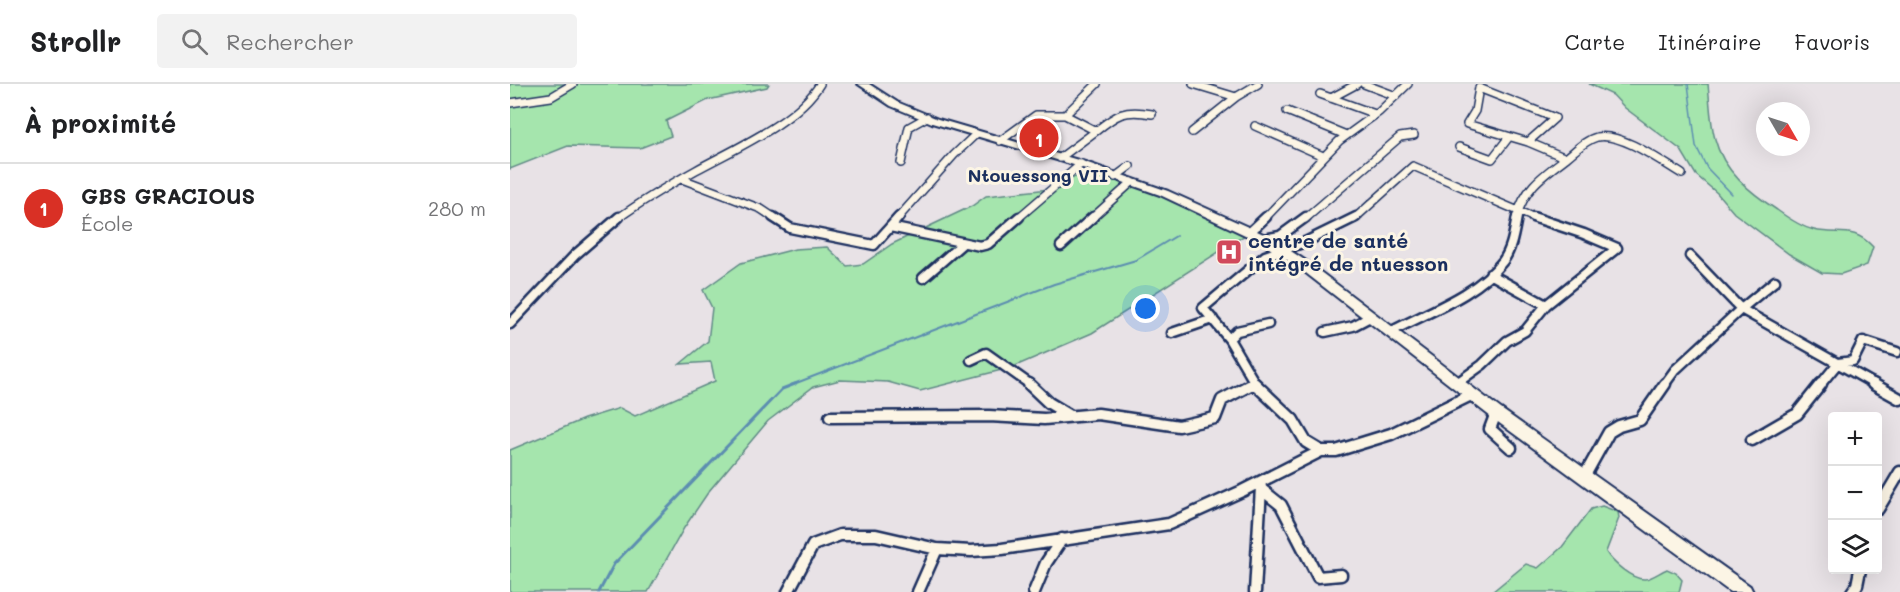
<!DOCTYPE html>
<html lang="fr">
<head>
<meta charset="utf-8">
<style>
  :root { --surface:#fff; --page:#f2f2f2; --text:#202124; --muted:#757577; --line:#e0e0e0; --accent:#d93025 }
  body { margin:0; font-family:Mali,sans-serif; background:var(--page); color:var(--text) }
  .controls { position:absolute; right:18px; bottom:18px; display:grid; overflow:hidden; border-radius:6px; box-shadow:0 6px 24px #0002 }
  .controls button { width:54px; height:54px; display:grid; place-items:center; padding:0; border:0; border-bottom:2px solid var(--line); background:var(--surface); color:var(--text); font:30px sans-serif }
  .compass { position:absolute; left:1246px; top:18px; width:54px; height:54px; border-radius:50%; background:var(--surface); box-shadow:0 6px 24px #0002; rotate:129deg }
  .you { position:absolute; left:636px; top:225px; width:21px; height:21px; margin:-15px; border:4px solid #fff; border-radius:50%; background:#1a73e8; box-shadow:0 0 0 9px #1a73e833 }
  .badge { display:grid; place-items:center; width:39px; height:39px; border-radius:50%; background:var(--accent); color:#fff; font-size:20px; font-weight:700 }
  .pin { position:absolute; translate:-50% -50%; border:3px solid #fff; box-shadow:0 2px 6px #0006 }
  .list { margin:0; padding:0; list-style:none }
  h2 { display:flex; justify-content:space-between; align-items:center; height:78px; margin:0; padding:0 24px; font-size:26px }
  h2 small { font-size:20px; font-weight:400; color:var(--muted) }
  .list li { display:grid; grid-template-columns:39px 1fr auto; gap:18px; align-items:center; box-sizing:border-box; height:90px; padding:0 24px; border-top:2px solid var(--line) }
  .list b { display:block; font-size:22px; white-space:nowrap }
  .list p { margin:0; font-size:20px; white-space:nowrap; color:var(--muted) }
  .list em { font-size:20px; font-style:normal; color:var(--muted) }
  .icon { flex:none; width:33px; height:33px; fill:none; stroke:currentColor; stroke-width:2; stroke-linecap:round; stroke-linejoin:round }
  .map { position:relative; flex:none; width:1390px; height:508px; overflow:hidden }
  header { display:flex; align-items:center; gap:36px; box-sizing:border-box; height:84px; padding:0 30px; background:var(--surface); border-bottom:2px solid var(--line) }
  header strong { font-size:28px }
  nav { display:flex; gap:33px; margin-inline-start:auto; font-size:21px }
  .search { width:420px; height:54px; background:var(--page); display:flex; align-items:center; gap:15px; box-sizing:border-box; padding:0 21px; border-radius:6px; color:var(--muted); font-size:22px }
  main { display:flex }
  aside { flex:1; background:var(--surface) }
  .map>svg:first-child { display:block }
  .green { fill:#a5e5ad; stroke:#608a86; stroke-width:1.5 }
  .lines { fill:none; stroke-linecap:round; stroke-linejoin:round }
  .stream-far2 { stroke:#5b8db0; stroke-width:1.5 }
  .stream-far1 { stroke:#5b8db0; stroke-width:2 }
  .stream { stroke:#5b8db0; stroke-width:3 }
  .street-far2-casing { stroke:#1b2f5e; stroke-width:10 }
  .street-far1-casing { stroke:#1b2f5e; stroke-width:13 }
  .street-casing { stroke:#1b2f5e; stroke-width:15 }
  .secondary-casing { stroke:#1b2f5e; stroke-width:4 }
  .street-far2 { stroke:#fcf5e5; stroke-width:7 }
  .street-far1 { stroke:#fcf5e5; stroke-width:8 }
  .street { stroke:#fcf5e5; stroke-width:10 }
  .secondary { fill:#fcf5e5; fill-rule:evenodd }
  .labels { text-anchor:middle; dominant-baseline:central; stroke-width:6; stroke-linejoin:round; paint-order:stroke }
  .far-quarter-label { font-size:18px; font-weight:bold; fill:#1b2f5e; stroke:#fcf5e5 }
  .poi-label { font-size:20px; font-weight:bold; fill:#1b2f5e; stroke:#fcf5e5; text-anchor:start }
</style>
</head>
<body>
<header>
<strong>Strollr</strong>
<div class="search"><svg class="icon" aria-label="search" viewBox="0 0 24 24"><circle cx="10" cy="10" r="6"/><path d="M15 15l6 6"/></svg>Rechercher</div>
<nav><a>Carte</a><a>Itinéraire</a><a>Favoris</a></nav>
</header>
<main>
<aside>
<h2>À proximité<small></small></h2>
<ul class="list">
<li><span class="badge">1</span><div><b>GBS GRACIOUS</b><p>École</p></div><em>280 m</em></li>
</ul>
</aside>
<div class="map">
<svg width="1390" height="508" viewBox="0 0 1390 508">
  <rect width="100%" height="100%" fill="#e8e2e6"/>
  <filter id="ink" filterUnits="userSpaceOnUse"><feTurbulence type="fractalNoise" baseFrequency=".0167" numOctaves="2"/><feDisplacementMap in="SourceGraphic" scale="12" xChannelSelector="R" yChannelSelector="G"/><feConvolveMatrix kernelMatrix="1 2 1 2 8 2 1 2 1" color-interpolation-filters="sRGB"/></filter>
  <g filter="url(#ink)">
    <path class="green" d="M0,0h259l-2,3 -59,13 -42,21 5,15 -31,12 -72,-2 -58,23z
      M1079,0h119c2,18 2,38 7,55 8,32 36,54 62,71 11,8 24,17 37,20 25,6 39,-5 59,17l-6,18 -26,9 -19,-1 -33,-19 -55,-41 -17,-20 -21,-18 -15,-25 -56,-42 -12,-13z
      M565,93h40l17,5 118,50 -158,101 -79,34 -93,24 -32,-9 -48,-2 -27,7 -45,34 -59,70 -25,37 -36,64h-138v-142l74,-31 36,-11 15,8 80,-35 -4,-19 -31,2 28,-23 4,-33 -9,-18 38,-27 54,-14 32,-2 20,19 16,-2 29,-20 80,-38 14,-10 63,-7z
      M1092,422l16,6 1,6 -13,34c6,10 26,28 39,27 6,0 15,-7 22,-10l9,4 6,7 -3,12h-187l34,-28 12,4 24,-21 29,-38z"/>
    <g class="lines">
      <path class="stream-far2" d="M1178,0l8,62 11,22 25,26"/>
      <path class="stream-far1" d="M281,301l263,-101 82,-24 40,-24"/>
      <path class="stream" d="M89,508l15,-28 168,-175 13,-5"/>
      <defs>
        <path id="street-far2" d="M683,0l43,13 22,-13
          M854,0l32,12
          M969,4l76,30 -27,24 -61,-18 8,-13z
          M810,10l55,20
          M821,14l26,-14
          M0,19l41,-6 22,-13
          M777,27l59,24
          M745,42l68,30
          M586,47c21,-17 28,-22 56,-17
          M682,48l44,-35
          M490,57l36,-26h29l32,-31
          M949,63l33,12 17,-22
          M550,74l36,-27 -31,-16
          M1056,74c9,-7 19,-18 31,-21 24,-5 65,25 85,37
          M391,79l8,-36 18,-10
          M605,93l15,-11
          M172,95l79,30 15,10
          M107,135c25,-18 52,-34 79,-49 38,-21 101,-48 124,-86
          M387,135l57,-64 22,-21
          M507,135l64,-55
          M581,135l41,-37
          M754,135l75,-78 40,-29 29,-28
          M795,135l95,-82 14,-2
          M844,135l59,-53 124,53
          M1006,135c8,-31 26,-43 50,-61l-38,-16"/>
        <path id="street-far1" d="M263,133l17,11 84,17 25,-28
          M380,143l90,19 8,-2 31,-27
          M740,148l16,-15
          M754,155l16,-3 26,-19
          M551,162l32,-29
          M1180,172l51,53 34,-28
          M980,190l56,31
          M413,194l40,-35
          M0,240l65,-69 44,-38
          M815,248l28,-6 17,-9
          M880,248c37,-20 86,-36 113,-71 9,-12 11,-29 14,-44
          M662,249l41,-14
          M719,255l8,-8 31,-7
          M461,276l15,-7 45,32
          M947,299l25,-18 25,-24 18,-10 21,-26 71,-57 -33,-14 -51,-17
          M740,301l4,-2
          M746,301l-27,-46 -26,-31 62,-52 40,-14 51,-25
          M1154,301l11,-15 66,-61 135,76
          M1310,301l18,-22 15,-2 10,-20 34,11"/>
        <path id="street" d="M519,300l20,19 20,12
          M745,300l38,36 13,22 15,9
          M1363,300l27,15
          M986,329l-6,16 21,19
          M320,333l159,-1 55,3 54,-5 81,12 36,-8 7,-18 30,-16
          M1242,356l45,-26 24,-30
          M1074,393l25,-45 10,-6 21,-6 25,-36
          M751,405l20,16 37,72 23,-2
          M1368,425l22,-37
          M278,508l25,-47 27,-10h36l61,14 34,2 31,-2 167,-25 73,-33 79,-40h15l55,-17 80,-39
          M408,508l19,-43
          M524,508l12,-29 16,-24
          M745,508l6,-105
          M1342,508l5,-7 3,-15"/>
        <path id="secondary" d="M348,0h11l28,18 41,17 147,43 83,29 100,45 38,25 195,148 249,177 3,6h-23l-239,-175 -193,-150 -38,-25 -100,-47 -83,-29 -145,-43 -41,-17z"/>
      </defs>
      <use href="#street-far2" class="street-far2-casing"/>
      <use href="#street-far1" class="street-far1-casing"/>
      <use href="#street" class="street-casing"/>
      <use href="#secondary" class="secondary-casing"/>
      <use href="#street-far2" class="street-far2"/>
      <use href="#street-far1" class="street-far1"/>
      <use href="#street" class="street"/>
      <use href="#secondary" class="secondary"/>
    </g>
  </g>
  <defs>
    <symbol id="hospital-square" viewBox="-11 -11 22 22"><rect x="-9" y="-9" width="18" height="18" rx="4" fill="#d1495b" stroke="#fcf5e5"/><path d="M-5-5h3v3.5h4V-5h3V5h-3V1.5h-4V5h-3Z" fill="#fff"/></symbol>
  </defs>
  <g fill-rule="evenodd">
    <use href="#hospital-square" x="704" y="153" width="30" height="30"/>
  </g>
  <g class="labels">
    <g class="far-quarter-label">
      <text x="528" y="91">Ntouessong VII</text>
    </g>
    <g class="poi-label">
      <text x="738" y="156">centre de santé<tspan x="738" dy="23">intégré de ntuesson</tspan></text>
    </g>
  </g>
</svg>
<div class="controls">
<button>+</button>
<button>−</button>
<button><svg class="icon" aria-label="layers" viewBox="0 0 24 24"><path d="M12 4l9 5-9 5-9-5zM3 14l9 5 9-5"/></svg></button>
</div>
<svg class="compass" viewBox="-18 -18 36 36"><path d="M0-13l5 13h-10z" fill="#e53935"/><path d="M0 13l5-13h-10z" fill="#757577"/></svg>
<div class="you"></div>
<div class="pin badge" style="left:529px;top:54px">1</div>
</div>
</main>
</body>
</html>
